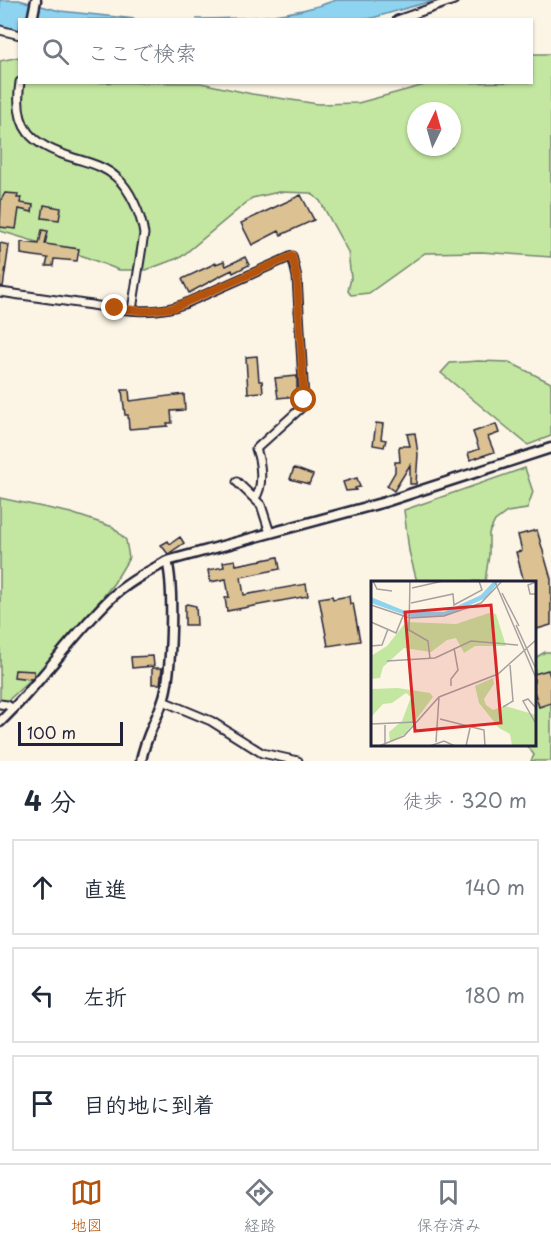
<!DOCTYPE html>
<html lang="ja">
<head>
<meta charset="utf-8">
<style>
  :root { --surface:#fff; --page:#f6f6f7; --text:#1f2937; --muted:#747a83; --line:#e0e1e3; --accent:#b45309 }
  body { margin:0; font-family:"Playpen Sans","Klee One",sans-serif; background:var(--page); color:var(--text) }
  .compass { position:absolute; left:407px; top:102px; width:54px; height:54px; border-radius:50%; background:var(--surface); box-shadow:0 2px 4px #0004; rotate:5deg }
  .scale { position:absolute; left:18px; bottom:15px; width:105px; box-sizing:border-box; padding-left:6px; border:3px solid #22223b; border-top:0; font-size:16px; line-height:21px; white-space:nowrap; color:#22223b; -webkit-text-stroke:4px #fcf5e5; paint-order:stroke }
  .stop { position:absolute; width:18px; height:18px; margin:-14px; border:4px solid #b45309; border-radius:50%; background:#fff }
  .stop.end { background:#b45309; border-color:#fff; box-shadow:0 2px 6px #0008 }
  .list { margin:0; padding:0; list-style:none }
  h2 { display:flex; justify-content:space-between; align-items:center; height:78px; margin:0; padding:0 24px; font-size:26px }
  h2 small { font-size:20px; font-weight:400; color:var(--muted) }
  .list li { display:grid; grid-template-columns:39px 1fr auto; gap:18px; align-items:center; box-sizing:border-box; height:96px; margin:0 12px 12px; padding:0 12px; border:2px solid var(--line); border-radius:0px }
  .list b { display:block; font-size:22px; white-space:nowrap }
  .list em { font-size:20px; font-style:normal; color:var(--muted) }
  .icon { flex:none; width:33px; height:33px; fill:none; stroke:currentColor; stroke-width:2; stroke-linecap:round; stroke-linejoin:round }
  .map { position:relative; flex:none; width:551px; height:761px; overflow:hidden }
  .search { position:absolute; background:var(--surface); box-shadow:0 2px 4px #0004; left:18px; right:18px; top:18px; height:66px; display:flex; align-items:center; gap:15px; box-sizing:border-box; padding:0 21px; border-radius:0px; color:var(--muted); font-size:22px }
  .sheet { height:402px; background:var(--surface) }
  nav { display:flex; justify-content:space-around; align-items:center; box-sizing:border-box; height:84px; border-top:2px solid var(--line); background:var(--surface); font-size:16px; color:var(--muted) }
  nav a { display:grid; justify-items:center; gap:3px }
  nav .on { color:var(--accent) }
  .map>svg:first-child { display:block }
  .green { fill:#c3e6a0; stroke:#72846e; stroke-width:1.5; fill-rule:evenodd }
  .water { fill:#8ed3ef; stroke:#638ca7; stroke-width:1.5 }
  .building { fill:#dcc292; stroke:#22223b; stroke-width:1.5 }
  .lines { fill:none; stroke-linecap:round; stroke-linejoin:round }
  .minor-casing { stroke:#22223b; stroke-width:11 }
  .tertiary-casing { stroke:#22223b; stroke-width:13 }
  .minor { stroke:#fcf5e5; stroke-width:7 }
  .tertiary { stroke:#fcf5e5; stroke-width:8 }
  .route { stroke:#b45309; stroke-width:8 }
  .inset-road { fill:none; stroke:#a5a1a1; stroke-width:1.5 }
  .view { fill:#d62828; fill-opacity:0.15; stroke:#d62828; stroke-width:3 }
  .inset-edge { fill:none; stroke:#22223b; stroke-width:3 }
</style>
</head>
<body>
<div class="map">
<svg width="551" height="761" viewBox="0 0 551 761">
  <rect width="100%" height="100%" fill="#fcf5e5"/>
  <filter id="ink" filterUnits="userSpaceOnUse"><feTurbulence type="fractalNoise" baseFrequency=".0167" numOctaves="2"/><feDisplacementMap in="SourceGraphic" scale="12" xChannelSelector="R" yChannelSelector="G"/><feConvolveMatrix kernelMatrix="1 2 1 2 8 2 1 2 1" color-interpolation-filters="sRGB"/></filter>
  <g filter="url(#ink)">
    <path class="green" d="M532,54h19v203l-70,-5 -56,1 -56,40 -18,2 -3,-4 3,-13 -3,-26 -28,-51 -9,-8 -32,-1 -27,6 -71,59 -35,13h-27l-36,-14 -83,-25v-170l19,-4 1,25 181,1 51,11 66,10 40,-1 74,-20 100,-1zM416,111h36v36h-36z
      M478,361l31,1 42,21v53l-23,9 -87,-72 9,-10z
      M525,468l8,24 -6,17 -20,3 -12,9 -6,12v22l-4,26 -68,1 -8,-31 -5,-41z
      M0,498l71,15 42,14 13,13 3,18 -15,25 -58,73 -56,52z
      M545,652h6v109h-20l3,-6 -7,-10 7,-1 1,-86z"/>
    <path class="water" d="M0,0h19l41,11 76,8 -116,1 -1,13 -19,-5z
      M336,0h99l-66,19h-173c46,0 96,-2 140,-19z"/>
    <path class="building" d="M5,193l13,1 -1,4h4l-1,5 13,2 -1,7 -13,-3 -3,20 -16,-2 1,-27z
      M301,195l13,25 -33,15 -2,-4 -27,14 -11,-22z
      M44,205l17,3 -2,12 -17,-2z
      M42,230l6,1 -3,13 34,5 -2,12 -23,-2 -1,7h-7l2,-8 -27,-4v-12l18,2z
      M0,243l9,2 -6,42 -3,-1z
      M245,257l4,8 -16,8 -1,-3 -10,5 -33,18 -7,-14 34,-16v1l8,-3 2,5z
      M257,356l2,25h3l1,11 -15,1 -2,-36z
      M297,376v20l-19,2 -3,-20z
      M122,390h7l1,11 54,-7 1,16 -14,1 1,12h-5l1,3 -39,3 -1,-14h-3z
      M376,423l7,1 -2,15 5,1 -2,7 -11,-2z
      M496,424l3,9 -11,4 6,15 -24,8 -2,-7 11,-4 -6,-17z
      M415,433l3,21 -2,30h-6v-19l-16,26 -7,-5 8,-14v-10h5l-1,-14 1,-2h10l-3,-12z
      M294,468l19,7 -4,9 -19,-5z
      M357,478l3,9 -5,1 1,2 -10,1 -3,-9z
      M537,530l14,49v46l-14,4 -3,-8v-39h-10l-8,-30 6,-1 -4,-16z
      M180,537l4,6 -16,11 -7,-9 7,-4 2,3z
      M278,557l2,12 -39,8 3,18 62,-11 2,12 -81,15 -2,-13 4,-1 -3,-18 -16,3 -2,-12 16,-3 -1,-5 12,-2 1,5z
      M332,596l1,3 16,-3 1,8 3,-1 7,38 -32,5 -9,-48z
      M187,604l9,2 1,19h-12v-20z
      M153,656l1,10 -22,2 -1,-11z
      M152,668h10l-2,16h-8z
      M15,670l19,1v5l-3,3 -17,-2z
      M548,670l3,9v24l-12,4 -5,-16v-17z"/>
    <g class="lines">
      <defs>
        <path id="minor" d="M397,20l57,-20
          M0,30l20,5
          M20,82c-7,47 11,63 54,76 15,5 30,8 42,19 15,13 25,38 28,57l-12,76
          M0,292c26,4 52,7 78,11 35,5 73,14 106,1l108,-48 5,21 7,123 -3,8 -45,41c5,13 8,38 -1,49
          M237,482l24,23 9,28
          M163,701l48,20 51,32 36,8
          M0,704l7,1 6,4"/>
        <path id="tertiary" d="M32,20l4,-20
          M0,722c41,-39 72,-87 112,-125 16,-15 36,-25 55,-36l218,-59 166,-54
          M141,761c4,-24 15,-39 22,-61 9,-24 11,-115 4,-139"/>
      </defs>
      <use href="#minor" class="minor-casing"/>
      <use href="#tertiary" class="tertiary-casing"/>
      <use href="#minor" class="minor"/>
      <use href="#tertiary" class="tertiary"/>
    </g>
  </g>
  <g class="lines" filter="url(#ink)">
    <path class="route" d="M115,308l29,3 29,-3 119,-52 5,21 7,123"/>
  </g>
  <g transform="translate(371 581)">
    <rect width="165" height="165" fill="#fcf5e5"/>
    <path d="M118,32l7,1 10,32h-31l-11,7 -8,-15 -9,2 -16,12 -27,-4 -21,19 -3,11 -9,1v-23l16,-10 19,-24 50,2zM122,97l1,6 -10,15 2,6 7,5 12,-4 31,9v31h-24l-2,-12 -11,-6 -20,-25 -4,-17zM27,107l32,5 3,4 -28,37 -15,8 -1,-10 13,-11 9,-24 -5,-4 -14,10 -9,1 -12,13v-28z" fill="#c3e6a0"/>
    <path d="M123,0h5l-13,17 -41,18 -31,2 -43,-15v-6l34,14 39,1 37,-17z" fill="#8ed3ef"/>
    <path class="inset-road" d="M2,0l4,8 15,2M39,0l-1,49 19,11 2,18M124,1l41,96M165,1l-8,3 2,9h6M41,7l31,-7M131,12l17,33M40,22l42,-9 1,11 28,-15 -3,-9M0,24l39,13 34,-2 37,-13 21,-22M0,41l25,11 7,-17M145,44l20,44M0,65l11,-1 6,-16M16,80l48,-3 36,-17 47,4M80,105v-7l7,-9 -4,-22M132,126l10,-6 -3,-36M165,127l-8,-9 -5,2 13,23M69,138l44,11 1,16M0,143l45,-2M14,144v20M65,161l3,-45M8,165l25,-10 35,-39 59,-23 38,-34M59,165l14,-5 11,5M95,165l4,-18"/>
    <path class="view" d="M120,24l10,118 -86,8 -10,-119z"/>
    <rect width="165" height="165" class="inset-edge"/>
  </g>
</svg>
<svg class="compass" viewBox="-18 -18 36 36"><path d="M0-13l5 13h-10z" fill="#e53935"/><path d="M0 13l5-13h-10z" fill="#747a83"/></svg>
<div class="scale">100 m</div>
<div class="stop" style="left:304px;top:400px"></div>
<div class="stop end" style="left:115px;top:308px"></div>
<div class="search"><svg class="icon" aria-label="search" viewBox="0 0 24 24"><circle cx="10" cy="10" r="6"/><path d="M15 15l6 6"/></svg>ここで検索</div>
</div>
<section class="sheet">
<h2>4 分<small>徒歩 · 320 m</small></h2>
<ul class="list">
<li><svg class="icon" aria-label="ahead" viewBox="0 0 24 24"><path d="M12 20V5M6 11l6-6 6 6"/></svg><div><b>直進</b></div><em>140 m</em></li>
<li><svg class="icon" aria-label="left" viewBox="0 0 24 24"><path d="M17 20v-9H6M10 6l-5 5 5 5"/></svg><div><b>左折</b></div><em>180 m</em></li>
<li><svg class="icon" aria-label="arrive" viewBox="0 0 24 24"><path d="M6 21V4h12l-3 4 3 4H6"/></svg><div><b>目的地に到着</b></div></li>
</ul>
</section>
<nav>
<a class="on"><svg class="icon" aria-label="map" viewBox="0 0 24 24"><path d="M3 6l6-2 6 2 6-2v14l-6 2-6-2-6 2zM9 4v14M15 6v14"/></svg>地図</a>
<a><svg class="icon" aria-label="directions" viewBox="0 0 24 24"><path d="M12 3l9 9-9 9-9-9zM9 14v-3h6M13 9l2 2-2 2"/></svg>経路</a>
<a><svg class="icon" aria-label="saved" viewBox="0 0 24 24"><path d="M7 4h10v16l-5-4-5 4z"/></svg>保存済み</a>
</nav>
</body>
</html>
